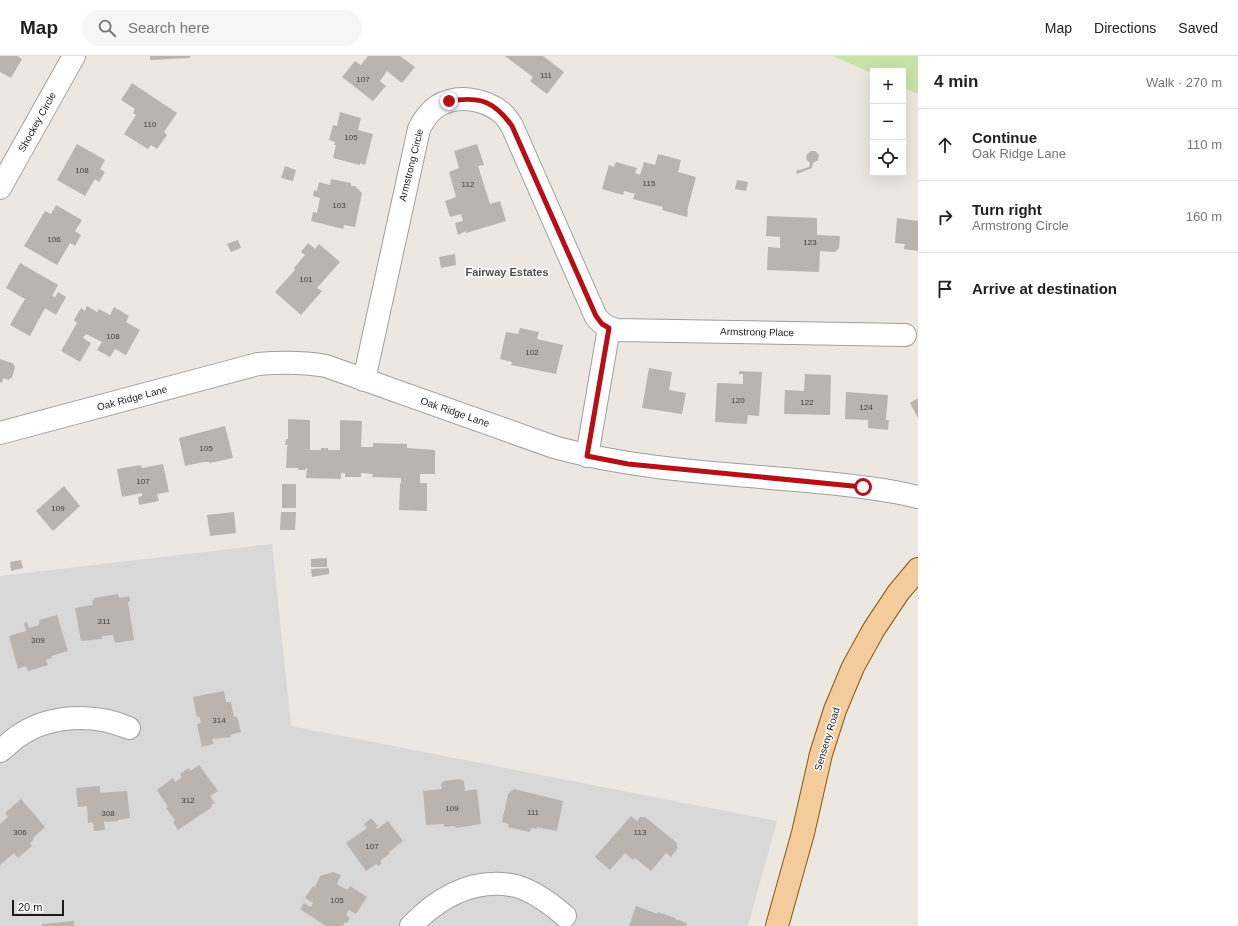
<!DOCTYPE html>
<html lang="en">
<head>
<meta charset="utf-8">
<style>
  :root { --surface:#fff; --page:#f6f6f6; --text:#202124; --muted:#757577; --line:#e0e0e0 }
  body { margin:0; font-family:Helvetica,sans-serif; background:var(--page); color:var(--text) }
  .controls { position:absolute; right:12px; top:12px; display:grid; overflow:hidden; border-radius:0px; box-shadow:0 4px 16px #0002 }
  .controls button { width:36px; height:36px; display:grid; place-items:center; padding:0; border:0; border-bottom:1px solid var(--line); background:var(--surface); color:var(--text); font:20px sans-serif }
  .scale { position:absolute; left:12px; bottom:10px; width:52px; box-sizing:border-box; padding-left:4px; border:2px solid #1b1b1b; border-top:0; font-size:11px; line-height:14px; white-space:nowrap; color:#1b1b1b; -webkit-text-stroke:3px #fff; paint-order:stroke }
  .stop { position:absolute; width:12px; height:12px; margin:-9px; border:3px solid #b70f15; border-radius:50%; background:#fff }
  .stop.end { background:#b70f15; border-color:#fff; box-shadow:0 1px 4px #0008 }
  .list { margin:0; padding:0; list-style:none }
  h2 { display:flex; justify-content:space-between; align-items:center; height:52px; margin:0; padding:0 16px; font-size:17px }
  h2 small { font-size:13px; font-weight:400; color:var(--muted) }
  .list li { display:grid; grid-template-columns:26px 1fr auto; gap:12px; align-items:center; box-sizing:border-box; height:72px; padding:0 16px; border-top:1px solid var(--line) }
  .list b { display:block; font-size:15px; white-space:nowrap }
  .list p { margin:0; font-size:13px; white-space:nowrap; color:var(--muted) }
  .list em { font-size:13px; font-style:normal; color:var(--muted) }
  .icon { flex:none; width:22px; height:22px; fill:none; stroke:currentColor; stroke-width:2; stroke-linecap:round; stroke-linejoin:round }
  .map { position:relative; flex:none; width:918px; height:870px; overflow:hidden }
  header { display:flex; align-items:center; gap:24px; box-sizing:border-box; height:56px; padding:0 20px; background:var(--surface); border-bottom:1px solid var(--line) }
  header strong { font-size:19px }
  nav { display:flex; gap:22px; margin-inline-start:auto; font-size:14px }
  .search { width:280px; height:36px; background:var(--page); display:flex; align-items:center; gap:10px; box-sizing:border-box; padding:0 14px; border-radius:22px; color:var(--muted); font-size:15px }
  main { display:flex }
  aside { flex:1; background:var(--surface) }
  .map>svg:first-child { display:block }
  .residential { fill:#d9d8d8 }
  .grass { fill:#c8e3a9 }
  .building { fill:#bbb3ae }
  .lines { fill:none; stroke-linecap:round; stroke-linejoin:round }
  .minor-casing { stroke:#9f9f9f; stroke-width:24 }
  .major-casing { stroke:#86590b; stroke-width:24 }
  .minor { stroke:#fff; stroke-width:22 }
  .major { stroke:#f4cb9d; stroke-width:22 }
  .route { stroke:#b70f15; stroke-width:5 }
  .labels { text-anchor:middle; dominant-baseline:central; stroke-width:3; stroke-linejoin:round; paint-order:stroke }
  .number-label { font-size:8px; fill:#434140 }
  .street-label { font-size:10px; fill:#1b1b1b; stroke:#fff }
  .neighbourhood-label { font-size:11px; font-weight:bold; fill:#4e4e4e; stroke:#fff }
</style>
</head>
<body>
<header>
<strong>Map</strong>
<div class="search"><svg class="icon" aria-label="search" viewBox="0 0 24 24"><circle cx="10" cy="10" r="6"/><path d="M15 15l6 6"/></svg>Search here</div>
<nav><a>Map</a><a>Directions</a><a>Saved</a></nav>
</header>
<main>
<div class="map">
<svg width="918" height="870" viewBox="0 0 918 870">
  <rect width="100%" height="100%" fill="#ece7e1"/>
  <path class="residential" d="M272,488l19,182 486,95 -29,105h-748v-350z"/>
  <path class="grass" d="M833,0h85v38l-15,-7v-16h-30v3z"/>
  <path class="building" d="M0,0h17l5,3 -11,19 -11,-6z
    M150,0h40v2l-40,2z
    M368,0h32l15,11 -13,16 -15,-12 -7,10 6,5 -13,15 -31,-24 13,-16 6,4z
    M505,0h38l21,16 -17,22 -17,-13 3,-4z
    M132,27l45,30 -13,19 3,3 -10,14 -6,-4 -3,4 -24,-15 12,-19 -3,-2 2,-4 -14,-9z
    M340,56l21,6 -3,12 15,4 -8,31 -5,-2v2l-27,-7 3,-13h-2l1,-3 -6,-2 4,-15 4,1z
    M77,88l28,16 -5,9 5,3 -6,10 -4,-3 -10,17 -28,-16z
    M477,88l7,21 -6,1 12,38 10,-3 6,20 -40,12v-2l-8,4 -3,-12 8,-2 -2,-7 -11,3 -5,-16 11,-4 -7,-25 10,-4 -5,-17z
    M811,95h4l4,4 -1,5 -5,3 -1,5 -15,6 -1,-3 13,-4 1,-4 -4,-4 1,-5z
    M658,98l23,6 -3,12 18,5 -9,34h1l-1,6 -25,-7 1,-3 -30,-8 2,-5 -11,-3 -1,4 -21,-6 7,-24 5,2 2,-5 21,6 -2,5 5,2 4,-13 11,3z
    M285,110l11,4 -3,11 -12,-3z
    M331,123l20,4v3h4l7,7 -7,34 -11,-2 -1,4 -32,-8 2,-9 4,1 3,-15 -7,-2 1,-6 3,1 2,-9 11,3z
    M737,124l11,2 -2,9 -11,-2z
    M56,149l26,15 -7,11 6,4 -6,11 -5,-3 -13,22 -33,-19 21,-35 6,3z
    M767,160l50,2v17l23,1 -1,12 -4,4 -15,-1 -1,21 -52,-2 1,-23 12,1v-11l-14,-1z
    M897,162l21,3v30l-14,-2 1,-5 -10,-1z
    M238,184l3,8 -10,4 -4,-8z
    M308,187l7,6 4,-5 21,18 -23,26 5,3 -21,24 -26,-23 20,-22 -1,-2 11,-13 -4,-3z
    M455,198l1,11 -15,3 -2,-11z
    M20,207l38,22 -6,11 3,1 3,-5 8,5 -10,18 -11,-7 -15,28 -20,-11 15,-26 -19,-11z
    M87,250l10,6 2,-3 11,6 4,-8 15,9 -3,6 14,8 -14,25 -11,-6 -5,8 -13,-7 5,-8 -16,-8 -3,4 8,5 -11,19 -19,-11 16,-28 -3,-3 7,-12 4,3z
    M520,272l19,4 -2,7 26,6 -7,29 -45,-9 1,-3 -12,-3 6,-27 12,2z
    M0,303l14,5v2l1,1 -3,11h-2l-1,2 -6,-2 -1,5 -2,-1z
    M649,312l23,4 -3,18 17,3 -4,21 -40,-6z
    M739,315l23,1 -3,44 -11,-1 -1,9 -32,-2 2,-39 26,1v-10h-4z
    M805,318l26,1 -1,40 -46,-1 1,-24 19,1z
    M846,336l42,3 -2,25h3l-1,10 -20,-2v-8l-23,-1z
    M918,342v20l-8,-15z
    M288,363l22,1v30h11v-2h7v2h12v-30l22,1 -1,26h12v-4l34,1v4l28,2v24h-15v9h7v28l-28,-1 1,-26 1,-1v-5l-29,-1 1,-3 -12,-1v4h-16v-4h-4v6l-35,-1 1,-10h-1l-1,2h-7l1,-2h-13l1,-21 1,-2h-3l1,-6h2z
    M225,370l8,32 -23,5 -1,-1h-6l-18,4 -6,-28z
    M163,408l6,28 -12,2 2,7 -20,4 -1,-8 4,-1v-3l-20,4 -5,-28 24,-4 1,3z
    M282,428h14v24h-14z
    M64,430l16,20 -27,25 -17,-20z
    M234,456l2,21 -26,3 -3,-21z
    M281,456h15l-1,18h-15z
    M327,502v9h-16v-8z
    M21,504l2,8 -12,3 -1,-9z
    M329,512v6l-17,3 -1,-8z
    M118,538l1,4 10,-2 1,5 -2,1 6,38 -19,3 -2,-8 -11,1v3l-21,2 -6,-33 18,-3 -1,-4 2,-1v-2z
    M57,559l11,36 -17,5 1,2 -6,2 2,5 -20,6 -2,-5 -8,3 -9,-33 17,-5 -2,-8 3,-1 2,6 10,-3v-5z
    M224,635l2,11h5l3,15h3l4,15 -8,2 -2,1v2l-19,2 2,5 -12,3 -5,-23 4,-1 -2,-7 -2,1 -4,-20z
    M199,709l19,26 -8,5 5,7 -4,2 1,2 -34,23 -5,-8 2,-2 -9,-12 2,-1 -11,-17 16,-12 2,4 7,-5 -2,-3 9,-6 1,3z
    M460,723l4,2 1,10 12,-2 4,35 -25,4 -1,-2 -11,1v-3l-18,1 -3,-34 19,-2 -1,-5 3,-3z
    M100,730v7l27,-2 3,27 -12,2v1l-11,1 -3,-1 1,9 -11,1 -1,-9 -5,1 -1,-17 -9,1 -2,-19z
    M514,733l49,12 -6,30 -20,-4v2l-6,-1 -1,4 -22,-5 1,-3 -7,-2 6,-28z
    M21,743l24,28 -11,10 -1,3 -3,3 2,3 -14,12 -4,-5 -14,12v-41l8,-7 -3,-4z
    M631,760l6,5 3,-4h5l32,26v6l-6,8 -5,-4 -15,18 -16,-13 -2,2 -8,-7 -15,17 -15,-13z
    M371,762l7,8 -2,1 1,2 11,-8 15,20 -14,11 1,1 -10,8 2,2 -4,3 -2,-2 -10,7 -20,-28 21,-15 -3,-4z
    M333,816l8,3 -4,9 10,6 3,-4 17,11 -11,17 -7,-4 -3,5 4,3 -3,5 -2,-1 -2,4h-17l-26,-17 4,-6 7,4 2,-4 -8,-5 8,-12 2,1 5,-11z
    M636,850l22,8v-2l17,6v1l12,4 -1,3h-57z
    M74,865v5h-32v-2z"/>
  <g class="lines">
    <defs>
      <path id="minor" d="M0,132l74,-132
        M364,324l55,-251c4,-8 9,-16 17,-22 20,-13 47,-9 65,5 4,3 8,9 11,14l84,191c6,7 10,10 20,13l289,5
        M0,377l258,-69c25,-2 44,-2 68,2l228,81c82,23 168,26 253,34 37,4 74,7 111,16
        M587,400l22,-128
        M0,695c6,-4 11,-10 17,-14 32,-23 77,-24 112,-9
        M411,870c28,-29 63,-49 105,-40 18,5 35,18 49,30"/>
      <path id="major" d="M777,870l26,-93 18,-79 14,-44 18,-43 21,-38 24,-36 20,-24"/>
    </defs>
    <use href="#minor" class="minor-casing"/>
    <use href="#major" class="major-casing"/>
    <use href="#minor" class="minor"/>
    <use href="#major" class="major"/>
  </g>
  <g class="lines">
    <path class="route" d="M449,45c31,-5 45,0 63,25l84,190 6,8 7,4 -22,128 41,8 235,23"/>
  </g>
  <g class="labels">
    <g class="number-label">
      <text x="546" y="19">111</text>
      <text x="363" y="23">107</text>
      <text x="150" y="68">110</text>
      <text x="351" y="81">105</text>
      <text x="82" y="114">108</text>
      <text x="649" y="127">115</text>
      <text x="468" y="128">112</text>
      <text x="339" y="149">103</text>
      <text x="54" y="183">106</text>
      <text x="810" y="186">123</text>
      <text x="306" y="223">101</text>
      <text x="113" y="280">108</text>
      <text x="532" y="296">102</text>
      <text x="738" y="344">120</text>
      <text x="807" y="346">122</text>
      <text x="866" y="351">124</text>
      <text x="206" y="392">105</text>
      <text x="143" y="425">107</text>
      <text x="58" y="452">109</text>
      <text x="104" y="565">311</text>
      <text x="38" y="584">309</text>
      <text x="219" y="664">314</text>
      <text x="188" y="744">312</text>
      <text x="452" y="752">109</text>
      <text x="533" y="756">111</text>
      <text x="108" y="757">308</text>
      <text x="20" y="776">306</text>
      <text x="640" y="776">113</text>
      <text x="372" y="790">107</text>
      <text x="337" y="844">105</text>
    </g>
    <g class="street-label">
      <text transform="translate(37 66) rotate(-61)">Shockey Circle</text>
      <text transform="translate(411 109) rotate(-76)">Armstrong Circle</text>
      <text transform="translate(757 276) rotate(1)">Armstrong Place</text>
      <text transform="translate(132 342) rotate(-15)">Oak Ridge Lane</text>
      <text transform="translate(455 356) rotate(19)">Oak Ridge Lane</text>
      <text transform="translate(827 683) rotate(-73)">Senseny Road</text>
    </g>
    <g class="neighbourhood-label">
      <text x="507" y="216">Fairway Estates</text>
    </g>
  </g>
</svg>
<div class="controls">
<button>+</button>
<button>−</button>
<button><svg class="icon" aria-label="locate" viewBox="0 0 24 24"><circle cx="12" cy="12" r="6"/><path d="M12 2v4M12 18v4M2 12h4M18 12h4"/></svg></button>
</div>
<div class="scale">20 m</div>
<div class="stop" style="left:863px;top:431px"></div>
<div class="stop end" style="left:449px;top:45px"></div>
</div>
<aside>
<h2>4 min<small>Walk · 270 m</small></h2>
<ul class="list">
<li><svg class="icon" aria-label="ahead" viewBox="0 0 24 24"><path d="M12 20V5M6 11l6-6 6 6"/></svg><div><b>Continue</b><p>Oak Ridge Lane</p></div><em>110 m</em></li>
<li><svg class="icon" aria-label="right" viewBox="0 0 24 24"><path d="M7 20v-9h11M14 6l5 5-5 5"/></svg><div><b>Turn right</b><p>Armstrong Circle</p></div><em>160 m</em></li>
<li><svg class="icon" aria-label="arrive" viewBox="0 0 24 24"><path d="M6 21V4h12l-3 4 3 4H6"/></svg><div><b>Arrive at destination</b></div></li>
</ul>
</aside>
</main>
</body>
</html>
